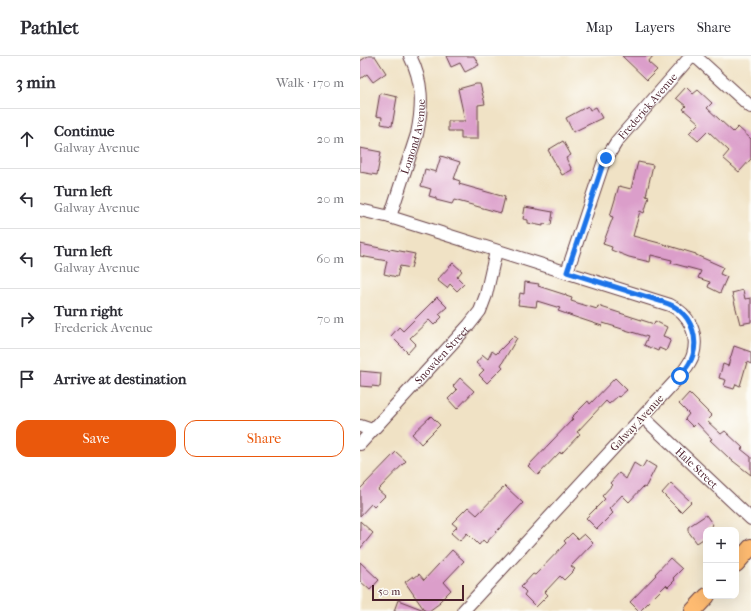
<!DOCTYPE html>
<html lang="en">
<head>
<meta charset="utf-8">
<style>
  :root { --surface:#fff; --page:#f2f2f3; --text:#2b2b33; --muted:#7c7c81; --line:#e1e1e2; --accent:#ea580c }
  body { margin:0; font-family:"IM FELL French Canon",serif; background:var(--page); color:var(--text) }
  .controls { position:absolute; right:12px; bottom:12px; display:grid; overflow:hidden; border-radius:8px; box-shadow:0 4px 16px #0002 }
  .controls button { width:36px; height:36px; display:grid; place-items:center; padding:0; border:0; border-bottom:1px solid var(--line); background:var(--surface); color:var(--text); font:20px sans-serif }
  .scale { position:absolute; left:12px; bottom:10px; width:92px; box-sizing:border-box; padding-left:4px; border:2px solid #4a1f2b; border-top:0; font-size:11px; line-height:14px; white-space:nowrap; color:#4a1f2b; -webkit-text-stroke:3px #fdfcf7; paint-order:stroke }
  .stop { position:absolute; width:12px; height:12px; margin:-9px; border:3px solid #1a73e8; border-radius:50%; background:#fff }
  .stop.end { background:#1a73e8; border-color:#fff; box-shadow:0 1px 4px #0008 }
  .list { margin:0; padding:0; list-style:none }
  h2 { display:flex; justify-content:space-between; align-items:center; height:52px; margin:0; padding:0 16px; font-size:17px }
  h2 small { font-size:13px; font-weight:400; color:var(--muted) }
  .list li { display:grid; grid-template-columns:26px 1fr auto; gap:12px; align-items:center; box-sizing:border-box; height:60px; padding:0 16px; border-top:1px solid var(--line) }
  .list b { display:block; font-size:15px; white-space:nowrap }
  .list p { margin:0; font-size:13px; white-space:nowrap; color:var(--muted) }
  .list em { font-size:13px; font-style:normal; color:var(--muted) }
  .actions { display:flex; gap:8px; padding:12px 16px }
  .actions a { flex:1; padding:9px 0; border:1px solid var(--accent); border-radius:12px; text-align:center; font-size:14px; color:var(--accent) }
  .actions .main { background:var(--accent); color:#fff }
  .icon { flex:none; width:22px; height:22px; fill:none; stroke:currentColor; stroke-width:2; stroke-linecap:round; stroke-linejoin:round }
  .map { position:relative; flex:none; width:391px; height:555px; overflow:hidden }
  header { display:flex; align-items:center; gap:24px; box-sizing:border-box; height:56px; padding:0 20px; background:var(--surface); border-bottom:1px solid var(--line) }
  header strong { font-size:19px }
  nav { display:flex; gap:22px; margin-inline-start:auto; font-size:14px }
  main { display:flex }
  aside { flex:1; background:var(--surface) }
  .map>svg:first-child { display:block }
  .building { fill:#db9eca }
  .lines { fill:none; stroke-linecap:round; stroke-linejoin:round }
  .minor-casing { stroke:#633c42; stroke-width:14 }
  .major-casing { stroke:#633c42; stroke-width:18 }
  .minor { stroke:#fff; stroke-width:12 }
  .major { stroke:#febb71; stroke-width:16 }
  .route { stroke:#1a73e8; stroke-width:5 }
  .labels { text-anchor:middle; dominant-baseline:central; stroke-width:3; stroke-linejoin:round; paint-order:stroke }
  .street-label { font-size:11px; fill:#4a1f2b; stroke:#fdfcf7 }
</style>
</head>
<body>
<header>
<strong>Pathlet</strong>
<nav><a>Map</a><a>Layers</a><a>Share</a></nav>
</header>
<main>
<aside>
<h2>3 min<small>Walk · 170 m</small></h2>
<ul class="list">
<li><svg class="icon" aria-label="ahead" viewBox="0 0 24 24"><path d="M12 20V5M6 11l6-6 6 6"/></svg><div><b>Continue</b><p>Galway Avenue</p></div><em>20 m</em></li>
<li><svg class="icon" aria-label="left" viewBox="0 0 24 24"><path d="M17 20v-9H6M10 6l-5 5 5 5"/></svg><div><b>Turn left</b><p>Galway Avenue</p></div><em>20 m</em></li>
<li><svg class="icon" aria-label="left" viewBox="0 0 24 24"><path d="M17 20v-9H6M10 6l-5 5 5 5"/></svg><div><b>Turn left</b><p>Galway Avenue</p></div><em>60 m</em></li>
<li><svg class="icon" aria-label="right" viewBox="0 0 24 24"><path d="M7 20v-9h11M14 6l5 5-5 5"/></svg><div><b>Turn right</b><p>Frederick Avenue</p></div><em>70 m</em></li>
<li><svg class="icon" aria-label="arrive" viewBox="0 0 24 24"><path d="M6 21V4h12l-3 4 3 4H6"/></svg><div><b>Arrive at destination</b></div></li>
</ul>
<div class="actions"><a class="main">Save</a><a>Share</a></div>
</aside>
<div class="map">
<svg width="391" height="555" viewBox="0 0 391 555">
  <rect width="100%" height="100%" fill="#fdfcf7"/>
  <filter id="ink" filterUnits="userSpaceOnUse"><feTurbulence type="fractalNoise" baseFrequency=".025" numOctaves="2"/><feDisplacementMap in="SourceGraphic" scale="8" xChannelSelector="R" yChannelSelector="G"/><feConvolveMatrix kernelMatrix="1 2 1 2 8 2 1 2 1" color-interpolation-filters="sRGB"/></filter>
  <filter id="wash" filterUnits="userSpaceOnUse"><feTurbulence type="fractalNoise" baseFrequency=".012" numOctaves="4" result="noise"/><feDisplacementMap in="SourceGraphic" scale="16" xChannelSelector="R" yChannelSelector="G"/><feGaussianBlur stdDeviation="0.9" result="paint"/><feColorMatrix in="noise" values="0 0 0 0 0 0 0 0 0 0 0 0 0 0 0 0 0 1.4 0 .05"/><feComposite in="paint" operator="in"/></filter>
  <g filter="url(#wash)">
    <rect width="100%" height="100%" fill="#f0e2c5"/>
    <g id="blocks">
      <path class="building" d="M8,0h7l11,17 -13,9 -6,-8 -7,5v-18z
        M86,0h28l5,9 -14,7 -5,-9 -9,4z
        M262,0h31l-5,6 9,8 -10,10z
        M116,28h4l5,20 -7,1v34h-17v-8h-13v-10h17l-7,-32z
        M326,31l7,7 5,-4 14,13 -5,5 26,24 5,-5 13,12v20l-12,13 -16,-14 6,-7 -21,-20 -10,10 -9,-8 10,-10 -16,-14 3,-3 -10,-8z
        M20,37l17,4 -5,29 -11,-2 1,-7 -6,-1z
        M228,50l2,4 6,-3 6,11 -29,14 -7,-14z
        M203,85l8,14 -5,3 6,12 -10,5 -14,-25z
        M0,92l21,4 -4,23 -17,-3z
        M81,100l19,6 -6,17 6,2 -1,3 46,13 -4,16 -47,-13 -2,4 -16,-4v-2l-7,-2 2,-7 -10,-3 4,-17 11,3z
        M278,106l15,3 -7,31 3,1 -5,16 -4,-2 -7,25 30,8 33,10v1l27,12 -3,7 7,3 -7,16 -12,-6 2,-5 -12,-4 3,-7 -30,-8 1,-3 -21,-5 -1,7 -21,-5 -18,-7 1,-3 -9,-3 10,-27 -3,-1 9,-30 12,3z
        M165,151l28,5 -2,13 -8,-1v2l-15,-3v-3l-5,-1z
        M0,188l30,6v-1l25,5 -4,14 -11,-2 -3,11 -13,-3 3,-13 -27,-5z
        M93,207l9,8 -5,6 7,7 -7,7 -7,-7 -3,4 -10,-8z
        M165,226l14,2 -1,2 28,9v1l6,2 -1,3 26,8 1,-3 56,18 1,-3 12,6 -4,9 8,3 -5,12 -7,-3 -1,3 -14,-6 4,-8 -45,-14 -1,3 -27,-9 -17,-6 2,-3 -23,-7 -1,6 -18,-2 2,-12 4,1z
        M383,234l2,9 6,-1v24l-11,2 -8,-31z
        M77,241l10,10 -8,7 3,3 -8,8 -5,-5 -19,18 6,6 -8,9 -17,-17 8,-9 4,4z
        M154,280l3,2 -16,27 2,2 -16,16 -8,-8 5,-5 -8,-7 7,-8 5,4 4,-8 4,3z
        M374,290l17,6v12l-4,-2 -7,24 -4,-2 -2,5 -10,-3 2,-6 -7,-2 4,-14 5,2z
        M0,315l21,2 -1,14 -8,-1v1l-12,-1z
        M100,322l14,13 -17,18 -9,-10 9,-9 -4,-4z
        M255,322l12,12 -8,7 -1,-1 -9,8 -3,-3 -29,31 3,2 -19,20 -1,-2 -22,23 -10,-9 45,-47 -2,-1 17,-17 2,3z
        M329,337l23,23 -5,5 14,13 4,-3 18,17 -2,1 10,8v18l-22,-17 -19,-18 2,-1 -15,-16 -4,4 -8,-8 4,-5 -10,-10z
        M71,360l9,9 -19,19 -9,-10z
        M36,396l10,9 -28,29 7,6 -11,11 -3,-3 -11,12v-27z
        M286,405l10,6 -11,21 -2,-1 -14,15 -7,-7 -13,14 4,4 -16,16 -11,-11 19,-19 -3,-3 10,-11 -2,-2 9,-10 7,6 8,-16 8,5z
        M311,427l20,19 -10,10 -19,-19z
        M145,430l18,17 -37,40 -3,-3 -4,5 -12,-12 -7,8 -9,-8 6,-6 -5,-4 16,-16 9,8z
        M346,459l7,10 -7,5v7l-9,6 -9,-12v-4z
        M0,465l13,12 -13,16z
        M212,477l6,6 6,-5 9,9 -22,23 4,3 -11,11 -4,-4 -15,16 3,3 -12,12 -12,-12 2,-3 -5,-5 12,-13 2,1 31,-32 -2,-2z
        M92,494l12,11 -20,21 7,8 -12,12 1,1 -11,8h-4l-20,-29 8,-6 1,2 5,-4 5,6z
        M310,502l12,11 -9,9 2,2 -7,7 -2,-2 -26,26h-1l-9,-9 26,-27 -1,-1z
        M0,506l19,18 -9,10 -10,-9z
        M38,544l26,10v1h-30z"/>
    </g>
  </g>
  <g filter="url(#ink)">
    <use href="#blocks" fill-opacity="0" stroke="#633c42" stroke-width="1"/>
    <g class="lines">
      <defs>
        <g id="minor">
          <path d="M335,0l56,51"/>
          <path d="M0,154l30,7 280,88c19,9 29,29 23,50 -2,7 -8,14 -13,21l-217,235"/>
          <path id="s1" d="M30,161l27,-83c6,-29 6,-52 -7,-78"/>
          <path id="s2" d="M207,216l36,-108 14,-23 74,-85"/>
          <path id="s3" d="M283,361l108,102"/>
          <path d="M0,370l12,4"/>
          <path id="s4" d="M0,388l109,-119 11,-14 6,-16 10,-44"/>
        </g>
        <path id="major" d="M376,508l15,-17
          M333,555l14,-15"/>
      </defs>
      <use href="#minor" class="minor-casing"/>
      <use href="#major" class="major-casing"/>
      <use href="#minor" class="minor"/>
      <use href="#major" class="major"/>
    </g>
  </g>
  <g class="lines" filter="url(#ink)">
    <path class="route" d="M246,102l-3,6 -36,108 93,29c6,2 14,4 19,9 13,10 19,29 14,45 -2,8 -8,15 -13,21"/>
  </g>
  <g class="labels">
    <g class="street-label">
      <text stroke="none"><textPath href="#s2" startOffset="187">Frederick Avenue</textPath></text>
      <text stroke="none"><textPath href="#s1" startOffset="84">Lomond Avenue</textPath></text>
      <text stroke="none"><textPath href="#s4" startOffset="121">Snowden Street</textPath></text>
      <text transform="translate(277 367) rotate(-47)">Galway Avenue</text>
      <text stroke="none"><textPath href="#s3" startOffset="74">Hale Street</textPath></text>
    </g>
  </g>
</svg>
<div class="controls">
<button>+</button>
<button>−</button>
</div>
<div class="scale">50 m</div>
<div class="stop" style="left:320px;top:320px"></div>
<div class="stop end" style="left:246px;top:102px"></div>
</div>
</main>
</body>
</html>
